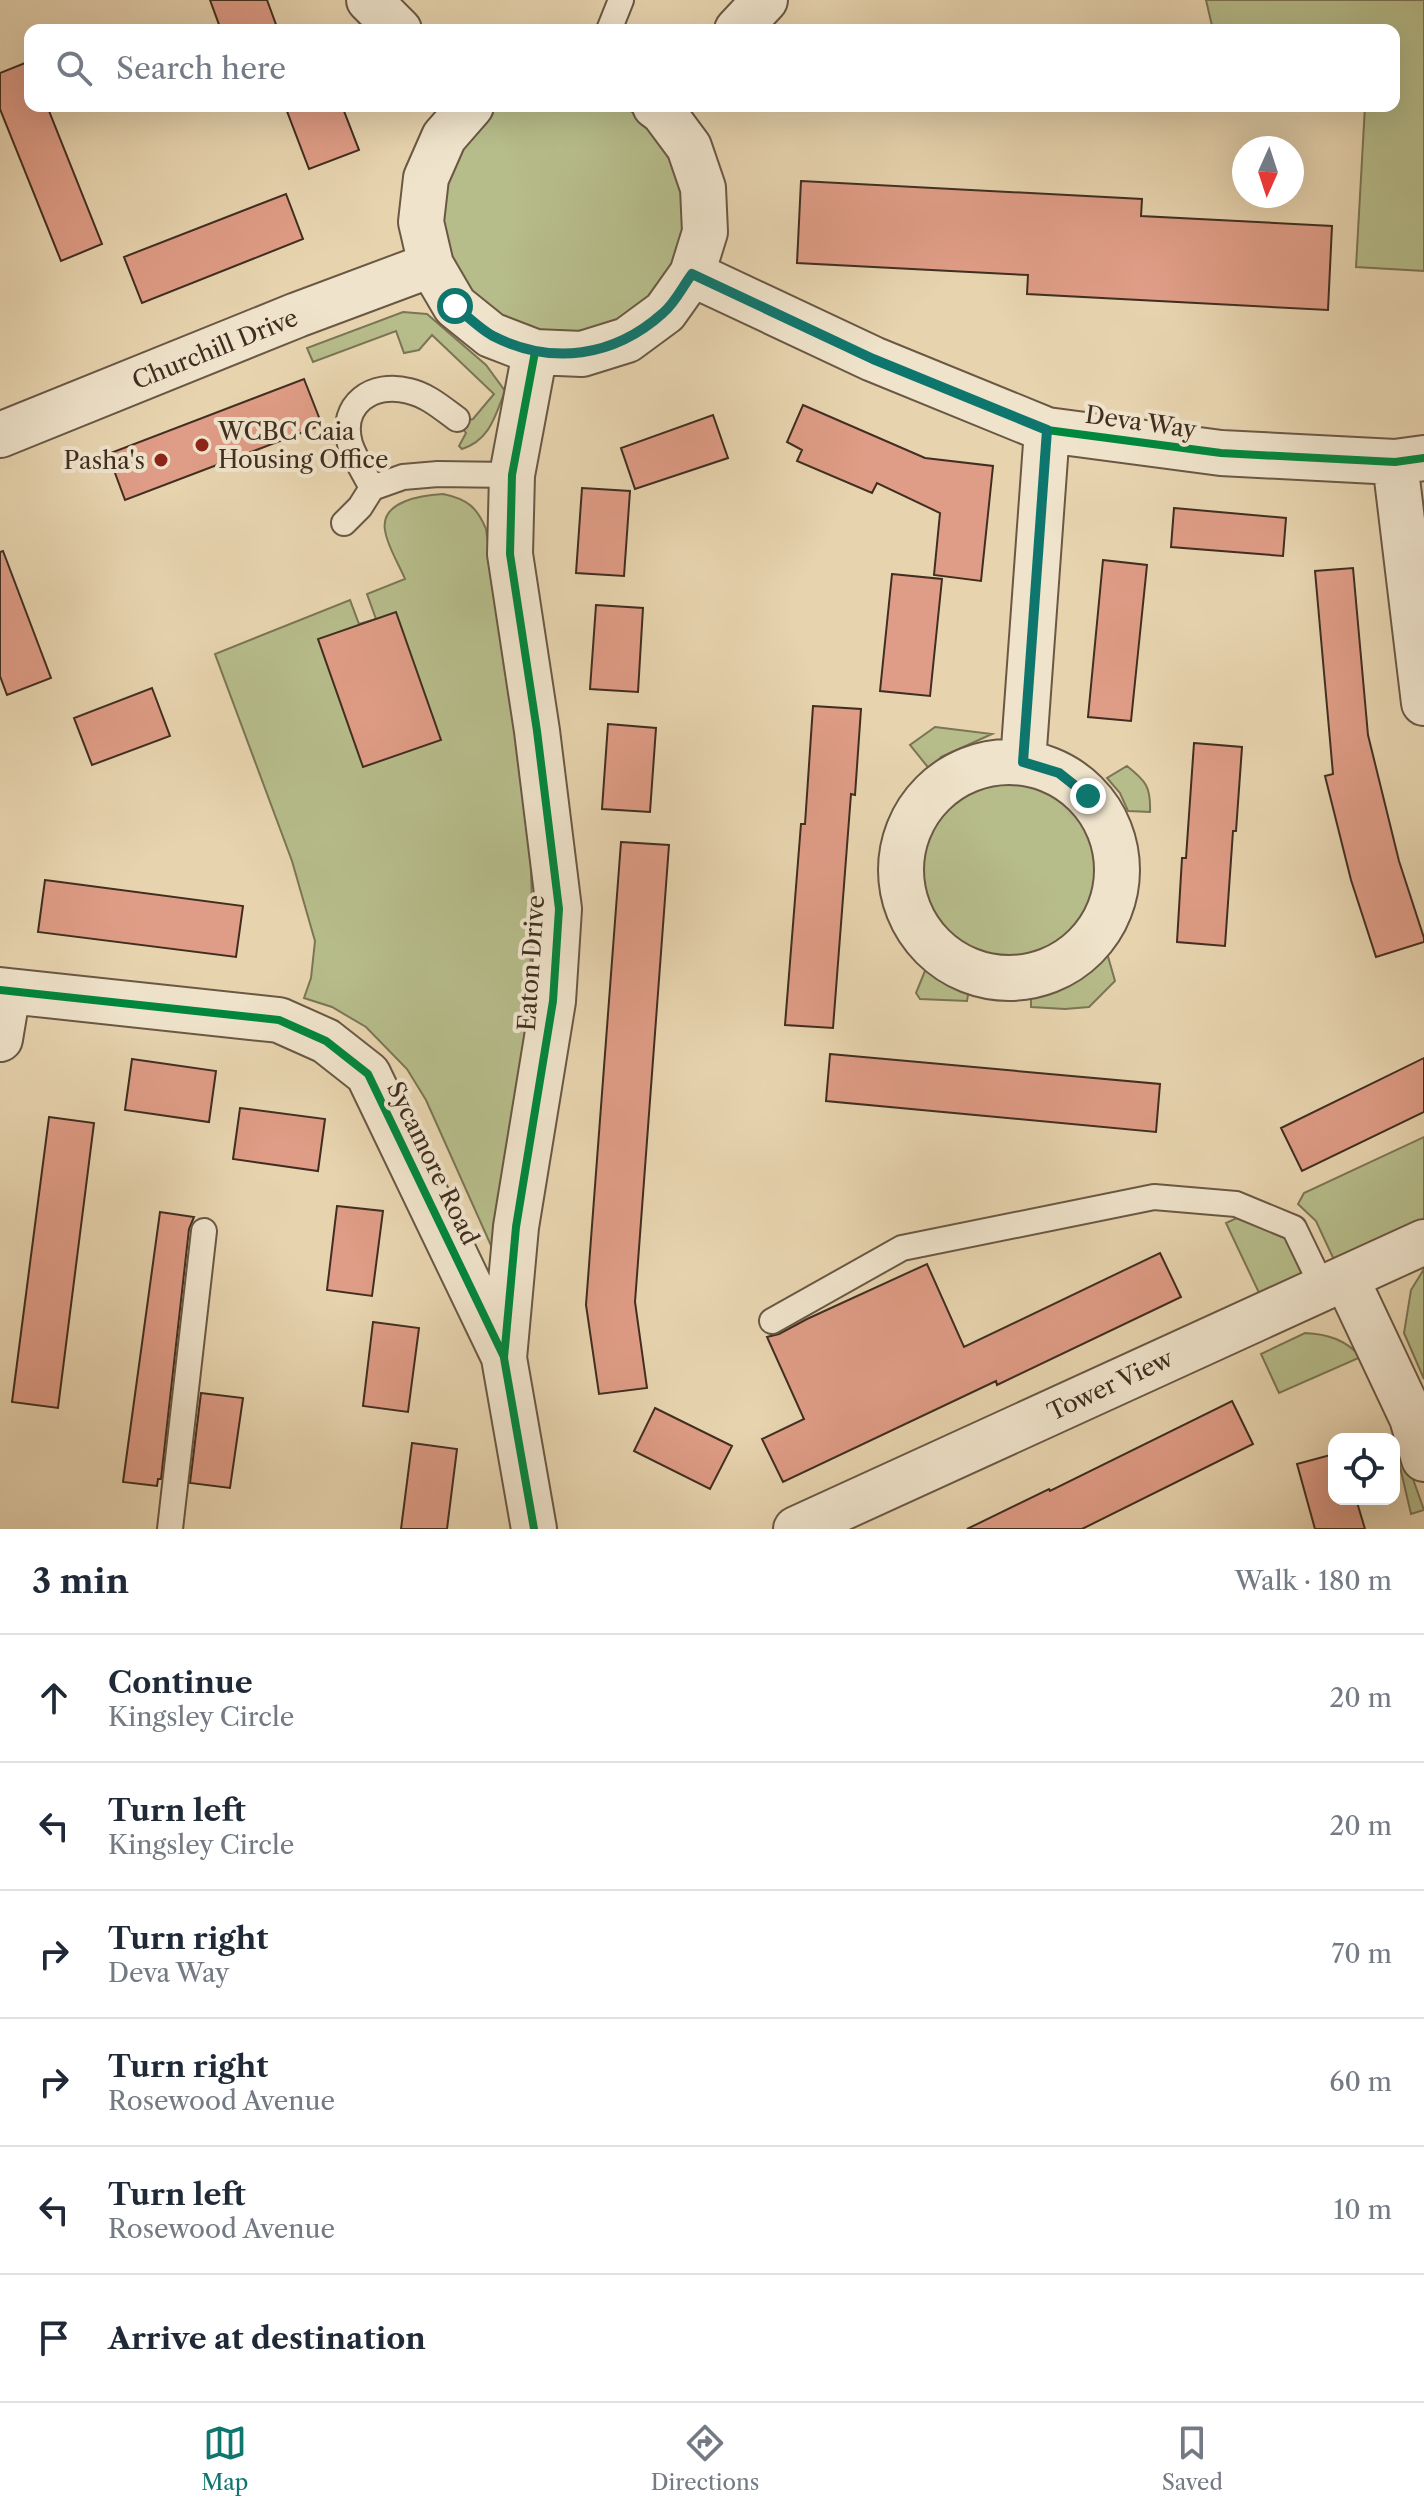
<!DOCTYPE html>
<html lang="en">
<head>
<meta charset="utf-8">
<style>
  :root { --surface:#fff; --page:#f2f2f3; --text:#1f2937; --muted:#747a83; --line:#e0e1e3; --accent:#0f766e }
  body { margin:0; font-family:"Libre Caslon Text",serif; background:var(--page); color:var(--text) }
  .controls { position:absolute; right:24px; bottom:24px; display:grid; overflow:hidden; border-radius:16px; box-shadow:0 8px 32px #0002 }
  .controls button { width:72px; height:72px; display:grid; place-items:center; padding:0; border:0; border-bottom:2px solid var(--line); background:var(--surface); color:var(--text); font:40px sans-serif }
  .compass { position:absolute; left:1232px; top:136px; width:72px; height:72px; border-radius:50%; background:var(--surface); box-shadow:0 8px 32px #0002; rotate:183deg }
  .stop { position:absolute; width:24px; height:24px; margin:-18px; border:6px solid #0f766e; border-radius:50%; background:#fff }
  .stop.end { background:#0f766e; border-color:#fff; box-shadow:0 2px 8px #0008 }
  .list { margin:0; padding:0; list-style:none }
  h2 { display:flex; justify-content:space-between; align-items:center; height:104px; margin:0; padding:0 32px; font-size:34px }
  h2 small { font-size:26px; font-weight:400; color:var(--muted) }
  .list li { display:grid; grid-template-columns:52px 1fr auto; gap:24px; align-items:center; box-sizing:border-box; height:128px; padding:0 32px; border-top:2px solid var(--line) }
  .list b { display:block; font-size:30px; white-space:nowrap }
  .list p { margin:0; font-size:26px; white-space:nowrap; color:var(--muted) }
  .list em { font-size:26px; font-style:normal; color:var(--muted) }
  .icon { flex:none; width:44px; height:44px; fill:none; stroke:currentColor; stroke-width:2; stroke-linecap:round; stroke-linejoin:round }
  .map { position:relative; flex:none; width:1424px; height:1529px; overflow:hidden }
  .search { position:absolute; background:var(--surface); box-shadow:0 8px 32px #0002; left:24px; right:24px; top:24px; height:88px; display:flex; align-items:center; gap:20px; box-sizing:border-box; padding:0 28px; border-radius:16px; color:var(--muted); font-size:30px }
  .sheet { height:872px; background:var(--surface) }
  nav { display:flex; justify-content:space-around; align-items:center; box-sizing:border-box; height:112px; border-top:2px solid var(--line); background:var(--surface); font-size:22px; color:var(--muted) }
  nav a { display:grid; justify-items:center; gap:4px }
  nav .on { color:var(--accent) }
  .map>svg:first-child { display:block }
  .green { fill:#b6bc8a; stroke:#7b7555; stroke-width:2 }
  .building { fill:#df9c86; stroke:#402e20; stroke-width:2 }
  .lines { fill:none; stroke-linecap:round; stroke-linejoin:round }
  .lane-casing { stroke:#6a5844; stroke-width:28 }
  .street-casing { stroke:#6a5844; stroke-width:48 }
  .lane { stroke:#efe3cb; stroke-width:24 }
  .street { stroke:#efe3cb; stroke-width:44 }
  .cycleway-casing { stroke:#efe3cb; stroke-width:13 }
  .cycleway { stroke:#00873e; stroke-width:8 }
  .route { stroke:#0f766e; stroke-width:10 }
  .poi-dot { fill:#8f2418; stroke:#efe3cb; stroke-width:3 }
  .labels { text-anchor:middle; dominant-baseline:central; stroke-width:8; stroke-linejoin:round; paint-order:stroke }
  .street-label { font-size:24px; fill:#402e20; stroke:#efe3cb }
  .poi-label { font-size:24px; fill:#402e20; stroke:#efe3cb; text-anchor:start }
</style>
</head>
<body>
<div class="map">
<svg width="1424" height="1529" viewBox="0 0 1424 1529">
  <rect width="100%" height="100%" fill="#e7d4af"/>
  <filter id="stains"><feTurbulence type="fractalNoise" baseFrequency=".0025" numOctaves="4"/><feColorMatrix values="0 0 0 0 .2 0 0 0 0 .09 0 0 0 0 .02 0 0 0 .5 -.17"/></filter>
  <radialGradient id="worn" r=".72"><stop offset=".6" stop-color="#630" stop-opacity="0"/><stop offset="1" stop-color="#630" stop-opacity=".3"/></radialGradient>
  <path class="green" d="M1206,0h218v271l-68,-4 9,-161h29v-76h-181z
    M504,106h118l21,13 26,30 15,37 1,40 -10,39 -23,32 -32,25 -38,12h-40l-39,-14 -32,-25 -22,-35 -9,-41 4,-40 18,-37 29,-30z
    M403,312l24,2 59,51 19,26c-10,25 -15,49 -43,58l-3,-3 7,-13 -8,-10 15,-4 21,-25 -62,-59 -13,15 -15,3 -8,-22 -83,31 -6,-14z
    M443,494c24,5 34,13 43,35l38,266 6,49 2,57 -3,118 -36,231 -67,-150 -19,-31 -41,-42 -34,-20 -28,-9 7,-20 4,-37 -23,-80 -77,-207 135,-54 9,24 17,-5 -9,-25 38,-15c-6,-15 -18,-33 -20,-49 -5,-29 38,-35 58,-36z
    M935,727l57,7 -51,23 -10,14 -21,-26z
    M1127,766c19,15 24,21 23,46l-22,-1 -8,-18 -13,-15z
    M921 870a88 88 0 1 1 176 0a88 88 0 1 1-176 0Z
    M1107,953l8,28 -26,26 -24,2 -34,-2v-12c34,-5 51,-20 76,-42z
    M929,961l40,28 -2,12 -47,-2 -4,-6z
    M1424,1137v93l-89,32 -19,-41 -18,-17 6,-11z
    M1241,1216l49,18 19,41 -48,22 -35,-74z
    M1424,1269v110l-20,-46 7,-43z
    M1305,1333c23,1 41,7 56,24l-82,36 -18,-39z
    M1397,1434l27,76 -13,4 -15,-64z"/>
  <path class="building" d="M210,0h57l11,30h-57z
    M30,61v45h17l55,138 -41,17 -61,-152v-36z
    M285,106h57l17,44 -50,19z
    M801,181l341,18 -1,17 191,10 -4,84 -301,-16 1,-19 -231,-12z
    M286,194l17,45 -161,64 -18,-46z
    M304,379l18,46 -197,75 -17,-46z
    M803,405l122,53 68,8 -12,115 -47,-6 6,-62 -63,-30 -5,10 -75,-32 5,-11 -15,-8z
    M713,415l15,43 -93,31 -14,-41z
    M582,488l48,3 -6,85 -48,-3z
    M1174,508l112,10 -3,38 -112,-9z
    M3,551l48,127 -44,17 -7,-19v-124z
    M1103,560l44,5 -16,156 -43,-4z
    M1353,568l15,167 31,126 25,77v4l-48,15 -25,-77 -26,-104 8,-2 -18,-203z
    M892,574l50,5 -12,117 -50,-5z
    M596,605l47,3 -5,84 -48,-3z
    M396,612l45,128 -78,27 -45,-128z
    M152,688l18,48 -78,29 -18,-47z
    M813,706l48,3 -6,86 -4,-1 -18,234 -48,-3 16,-201h4z
    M608,724l48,4 -6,84 -48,-3z
    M1194,743l48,4 -6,84h-3l-8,115 -48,-4 5,-84h4z
    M621,842l48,3 -34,457 12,86 -48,6 -13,-89z
    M45,880l198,26 -7,51 -198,-25z
    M830,1054l330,30 -4,48 -330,-31z
    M1424,1058v54l-122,59 -21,-43z
    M132,1059l84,12 -7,51 -84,-12z
    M240,1108l85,11 -7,52 -85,-12z
    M49,1117l45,6 -36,285 -46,-6z
    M337,1206l46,5 -11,85 -45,-6z
    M160,1212l34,5 -5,12 -28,250h-3l-1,7 -34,-4z
    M1160,1253l21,44 -184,88 -1,-4 -213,101 -21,-43 42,-20 -37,-82 12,-3 28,-15 120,-55 37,83z
    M373,1322l46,6 -11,84 -45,-6z
    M201,1393l42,5 -13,90 -40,-5z
    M1232,1401l21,43 -171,85h-115l82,-40 1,2z
    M655,1408l77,38 -22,43 -76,-38z
    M412,1443l45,6 -10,80h-46z
    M1334,1454v45h22l9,30h-50l-18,-65z"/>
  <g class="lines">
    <defs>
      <path id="lane" d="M609,30l12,-30
        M372,488c-7,-14 -17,-29 -22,-44 -11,-40 23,-63 59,-53 18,4 33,17 48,28
        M344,523l16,-16 12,-19 31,-11 35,-3 74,1
        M772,1321l130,-73 252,-51 82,7 58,24 29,60
        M170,1529l34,-298"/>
      <path id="street" d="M369,0l30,30
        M737,30l28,-30
        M471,106l-27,31 -18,41 -5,44 10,43 24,41 36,29 44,17 47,2 45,-14 38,-28 27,-38 13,-42 -2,-44 -14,-41 -26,-35 -8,-6
        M692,274l181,85 174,71 174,23 174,9 29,-4
        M0,435l297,-120 134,-50
        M1395,462l29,241
        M1023,762l24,-332
        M901 870a108 108 0 1 1 216 0a108 108 0 1 1-216 0Z
        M0,990l279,30 47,21 42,33 135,281
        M0,1039l8,-48
        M1346,1278l66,140 12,41
        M534,1529l-30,-171 12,-131 37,-226 6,-92 -22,-178 -27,-177 2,-79 23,-123
        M796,1529l628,-287"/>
    </defs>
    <use href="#lane" class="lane-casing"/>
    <use href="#street" class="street-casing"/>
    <use href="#lane" class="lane"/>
    <use href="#street" class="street"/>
    <defs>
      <path id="cycleway" d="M692,274l181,85 174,71 174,23 174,9 29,-4
        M0,990l279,30 47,21 42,33 136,283
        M534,1529l-30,-171 12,-131 37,-226 6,-92 -22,-178 -27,-177 2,-79 23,-123"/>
    </defs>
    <use href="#cycleway" class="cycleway-casing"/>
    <use href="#cycleway" class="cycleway"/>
  </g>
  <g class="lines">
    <path class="route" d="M455,306c12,10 25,23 38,30 59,30 121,21 170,-23 12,-10 20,-27 29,-39l181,85 174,71 -24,332 36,11 29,23"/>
  </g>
  <g class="poi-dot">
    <circle cx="202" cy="445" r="8"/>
    <circle cx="161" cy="460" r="8"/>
  </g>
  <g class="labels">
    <g class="street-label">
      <text transform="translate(215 349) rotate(-22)">Churchill Drive</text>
      <text transform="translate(1141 422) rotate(8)">Deva Way</text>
      <text transform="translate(531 963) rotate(-86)">Eaton Drive</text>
      <text transform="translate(433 1163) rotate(64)">Sycamore Road</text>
      <text transform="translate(1110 1385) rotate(-25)">Tower View</text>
    </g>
    <g class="poi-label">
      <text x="218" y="431">WCBC Caia<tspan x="218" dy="28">Housing Office</tspan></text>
      <text x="145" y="460" text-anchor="end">Pasha's</text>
    </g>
  </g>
  <rect width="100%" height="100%" filter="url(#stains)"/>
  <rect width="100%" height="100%" fill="url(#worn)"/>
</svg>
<div class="controls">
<button><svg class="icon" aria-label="locate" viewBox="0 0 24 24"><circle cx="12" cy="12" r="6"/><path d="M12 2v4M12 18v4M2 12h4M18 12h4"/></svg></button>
</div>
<svg class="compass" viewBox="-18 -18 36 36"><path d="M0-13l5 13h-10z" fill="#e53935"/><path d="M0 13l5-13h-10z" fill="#747a83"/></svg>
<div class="stop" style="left:455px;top:306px"></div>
<div class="stop end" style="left:1088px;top:796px"></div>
<div class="search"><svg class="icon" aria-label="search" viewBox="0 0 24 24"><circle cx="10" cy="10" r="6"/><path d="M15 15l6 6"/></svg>Search here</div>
</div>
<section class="sheet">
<h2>3 min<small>Walk · 180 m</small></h2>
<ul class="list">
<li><svg class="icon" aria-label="ahead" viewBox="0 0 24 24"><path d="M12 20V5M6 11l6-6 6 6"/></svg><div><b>Continue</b><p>Kingsley Circle</p></div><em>20 m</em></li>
<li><svg class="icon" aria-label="left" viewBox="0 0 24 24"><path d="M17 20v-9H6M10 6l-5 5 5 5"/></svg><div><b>Turn left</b><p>Kingsley Circle</p></div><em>20 m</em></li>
<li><svg class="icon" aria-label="right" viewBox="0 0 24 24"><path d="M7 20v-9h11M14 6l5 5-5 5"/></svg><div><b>Turn right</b><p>Deva Way</p></div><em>70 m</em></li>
<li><svg class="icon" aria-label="right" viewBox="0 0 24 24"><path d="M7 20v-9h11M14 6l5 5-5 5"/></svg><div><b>Turn right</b><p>Rosewood Avenue</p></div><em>60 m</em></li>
<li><svg class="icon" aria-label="left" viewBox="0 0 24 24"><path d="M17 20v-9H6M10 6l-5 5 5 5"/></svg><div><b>Turn left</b><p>Rosewood Avenue</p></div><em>10 m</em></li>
<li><svg class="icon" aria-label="arrive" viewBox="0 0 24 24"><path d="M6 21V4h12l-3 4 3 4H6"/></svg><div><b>Arrive at destination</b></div></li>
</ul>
</section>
<nav>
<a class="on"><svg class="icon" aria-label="map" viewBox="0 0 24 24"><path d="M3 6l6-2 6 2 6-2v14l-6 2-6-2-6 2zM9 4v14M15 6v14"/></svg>Map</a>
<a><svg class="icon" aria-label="directions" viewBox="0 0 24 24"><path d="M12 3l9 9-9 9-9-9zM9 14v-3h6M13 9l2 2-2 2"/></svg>Directions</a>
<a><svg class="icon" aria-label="saved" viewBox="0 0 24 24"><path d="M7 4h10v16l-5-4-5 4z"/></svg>Saved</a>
</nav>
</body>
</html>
